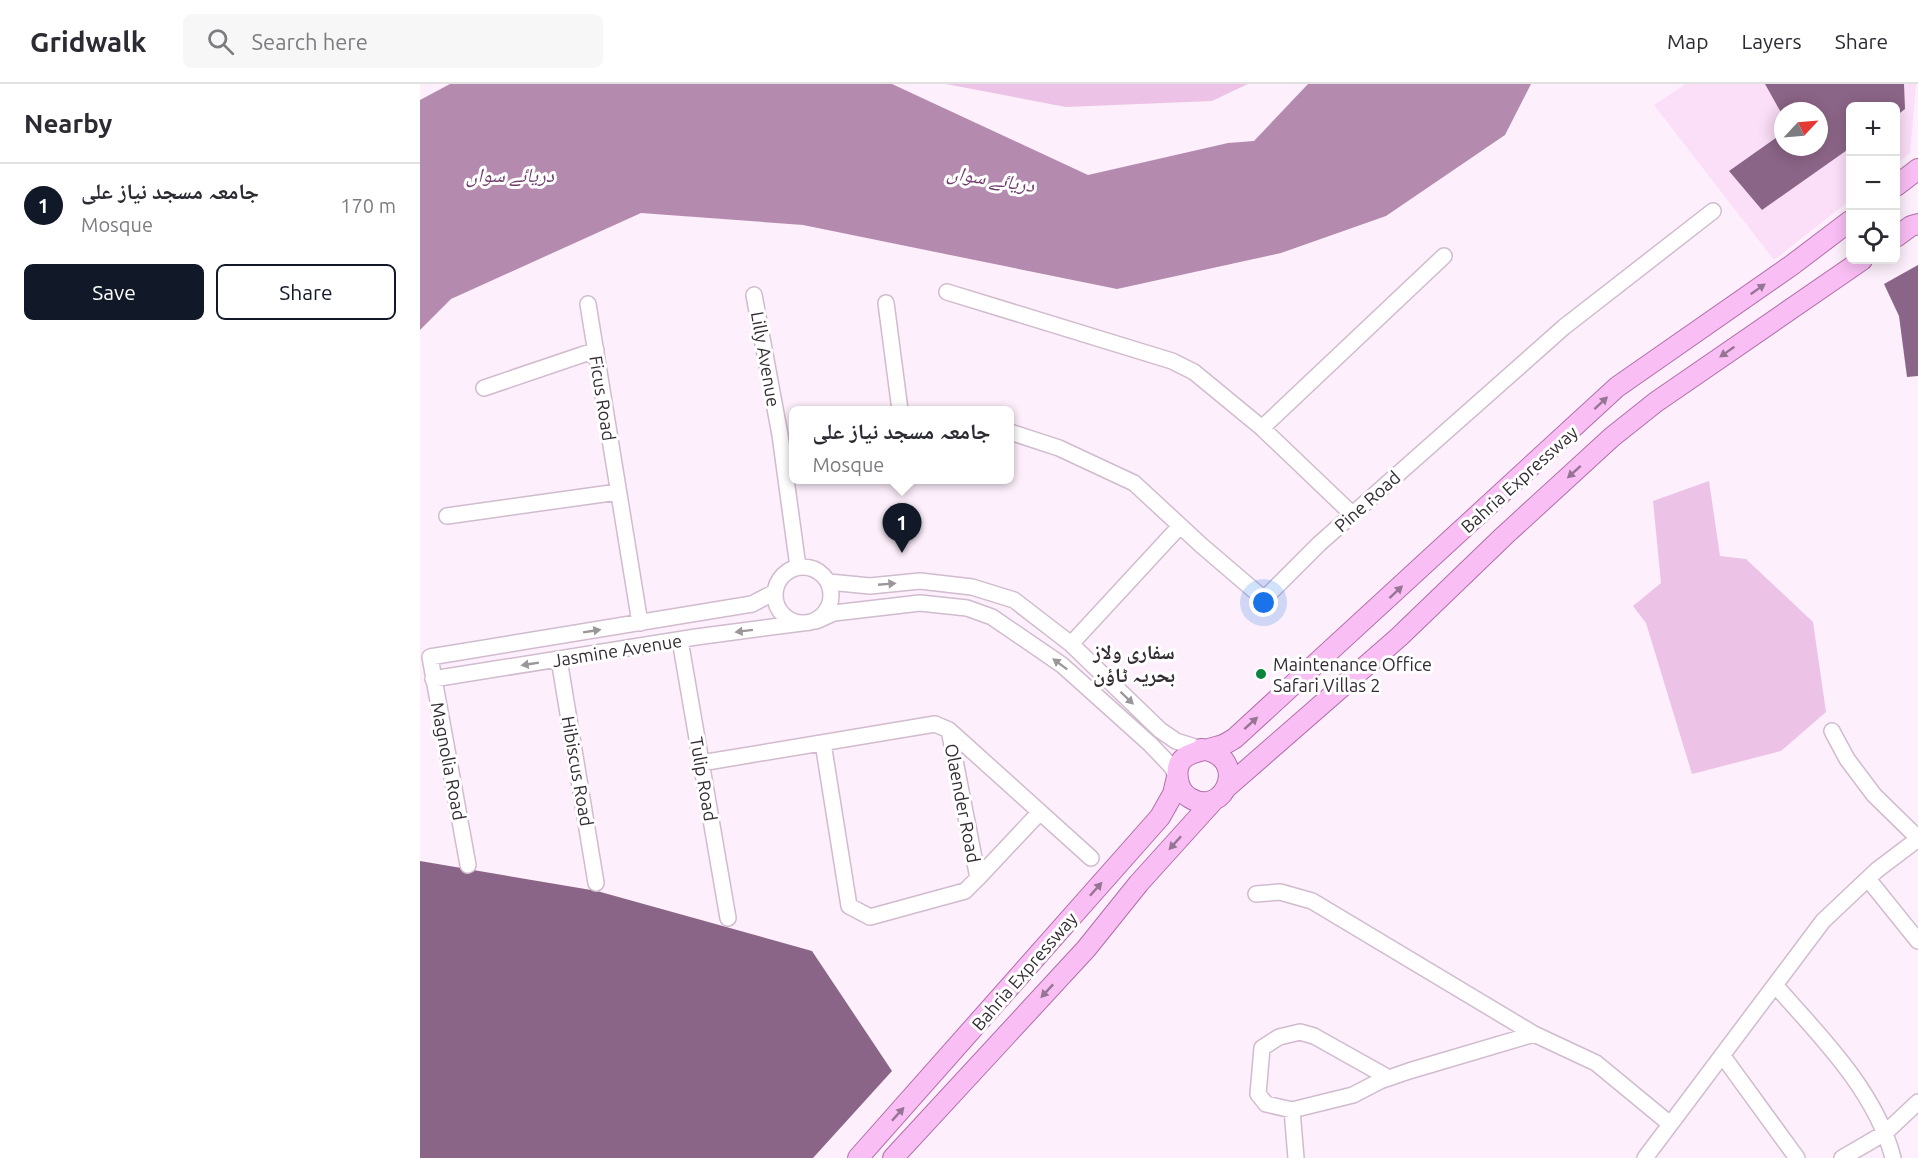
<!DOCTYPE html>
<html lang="en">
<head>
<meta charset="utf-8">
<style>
  :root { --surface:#fff; --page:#f7f7f7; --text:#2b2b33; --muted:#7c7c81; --line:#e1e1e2; --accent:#111827 }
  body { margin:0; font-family:Ubuntu,"Noto Naskh Arabic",sans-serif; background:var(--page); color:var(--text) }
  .controls { position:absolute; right:18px; top:18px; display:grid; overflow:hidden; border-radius:9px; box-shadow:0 3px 15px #0003 }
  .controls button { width:54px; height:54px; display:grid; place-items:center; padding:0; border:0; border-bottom:2px solid var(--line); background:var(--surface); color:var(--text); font:30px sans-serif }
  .compass { position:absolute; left:1354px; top:18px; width:54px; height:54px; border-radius:50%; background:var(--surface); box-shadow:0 3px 15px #0003; rotate:64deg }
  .you { position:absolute; left:844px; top:519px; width:21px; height:21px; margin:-15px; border:4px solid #fff; border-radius:50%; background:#1a73e8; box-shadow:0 0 0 9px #1a73e833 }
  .badge { display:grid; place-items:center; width:39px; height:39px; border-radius:50%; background:var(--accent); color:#fff; font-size:20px; font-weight:700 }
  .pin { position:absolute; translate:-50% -50px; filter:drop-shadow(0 2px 3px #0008) }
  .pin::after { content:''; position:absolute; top:32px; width:21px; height:18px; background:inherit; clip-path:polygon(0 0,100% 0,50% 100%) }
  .popup { position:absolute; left:369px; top:322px; width:225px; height:78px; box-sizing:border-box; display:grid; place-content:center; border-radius:9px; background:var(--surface); filter:drop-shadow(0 2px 4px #0005); font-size:20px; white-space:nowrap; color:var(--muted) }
  .popup b { font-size:22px; color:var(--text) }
  .popup::after { content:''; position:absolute; left:50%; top:100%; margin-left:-12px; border:12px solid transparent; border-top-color:var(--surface) }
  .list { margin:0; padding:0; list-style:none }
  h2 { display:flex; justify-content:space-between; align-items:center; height:78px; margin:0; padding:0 24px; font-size:26px }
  h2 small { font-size:20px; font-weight:400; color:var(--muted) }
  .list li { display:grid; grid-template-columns:39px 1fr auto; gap:18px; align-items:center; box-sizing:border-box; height:84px; padding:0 24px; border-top:2px solid var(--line) }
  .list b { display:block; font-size:22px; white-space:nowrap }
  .list p { margin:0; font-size:20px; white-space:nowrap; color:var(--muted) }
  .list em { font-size:20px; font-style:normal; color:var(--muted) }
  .actions { display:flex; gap:12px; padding:18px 24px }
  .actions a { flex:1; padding:14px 0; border:2px solid var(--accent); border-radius:9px; text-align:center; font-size:21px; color:var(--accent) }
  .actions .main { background:var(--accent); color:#fff }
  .icon { flex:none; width:33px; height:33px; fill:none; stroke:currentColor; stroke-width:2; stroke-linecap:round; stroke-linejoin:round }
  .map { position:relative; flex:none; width:1498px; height:1074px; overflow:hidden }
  header { display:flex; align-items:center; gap:36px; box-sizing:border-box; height:84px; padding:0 30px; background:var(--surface); border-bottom:2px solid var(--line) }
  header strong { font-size:28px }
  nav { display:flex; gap:33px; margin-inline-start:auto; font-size:21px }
  .search { width:420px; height:54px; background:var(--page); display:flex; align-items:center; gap:15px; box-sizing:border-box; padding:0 21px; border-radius:9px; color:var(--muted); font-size:22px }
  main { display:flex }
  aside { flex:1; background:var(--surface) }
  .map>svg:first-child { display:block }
  .built { fill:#fbdef7; fill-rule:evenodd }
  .green { fill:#ecc3e6 }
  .water { fill:#b48baf }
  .building { fill:#8b6587 }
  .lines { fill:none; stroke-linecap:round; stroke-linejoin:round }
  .minor-casing { stroke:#d1bbce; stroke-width:18 }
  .major-casing { stroke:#b16eab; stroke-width:22 }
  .minor { stroke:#fff; stroke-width:15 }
  .major { stroke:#f9bef4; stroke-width:20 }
  .oneway { fill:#967594 }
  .oneway2 { fill:#9a9699 }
  .poi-dot { fill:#0b843e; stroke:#fff; stroke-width:2 }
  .labels { text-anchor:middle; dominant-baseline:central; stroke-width:6; stroke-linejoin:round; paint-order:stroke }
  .street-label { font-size:18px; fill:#342c33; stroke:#fff }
  .poi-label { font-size:18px; fill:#342c33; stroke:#fff; text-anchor:start }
  .water-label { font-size:20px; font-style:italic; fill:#723d6d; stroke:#fff }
  .neighbourhood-label { font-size:20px; font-weight:bold; fill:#342c33; stroke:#fff }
</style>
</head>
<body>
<header>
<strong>Gridwalk</strong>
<div class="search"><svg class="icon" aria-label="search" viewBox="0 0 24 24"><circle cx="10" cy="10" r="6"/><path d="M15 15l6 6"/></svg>Search here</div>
<nav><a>Map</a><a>Layers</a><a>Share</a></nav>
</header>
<main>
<aside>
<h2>Nearby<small></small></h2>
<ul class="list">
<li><span class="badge">1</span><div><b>جامعہ مسجد نیاز علی</b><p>Mosque</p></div><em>170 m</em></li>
</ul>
<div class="actions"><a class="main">Save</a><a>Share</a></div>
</aside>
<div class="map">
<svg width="1498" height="1074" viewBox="0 0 1498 1074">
  <rect width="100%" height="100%" fill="#fdeffb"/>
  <path class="built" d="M1266,0h230l-6,69 -14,11v-58h-46v94l-76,60 -120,-155zM1363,27h36v36h-36z"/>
  <path class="green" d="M526,0h302l-36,17 -146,6z
    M1289,397l11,75 26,3 67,63 13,90 -45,39 -89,23 -46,-151 -13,-17 28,-23 -8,-82z"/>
  <path class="water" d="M30,0h442l196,91 140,-32 26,-2 54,-57h223l-26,51 -119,81 -105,37 -164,36 -314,-64 -162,-12 -190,86 -31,31v-230z"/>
  <path class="building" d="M1345,0h139l1,25 -9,7v-10h-46v42l-88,62 -33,-39 54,-38v14h36v-36h-36v5z
    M1498,181v111l-11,1 -8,-61 -15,-32z
    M0,777l177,30 215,60 80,120 -79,87h-393z"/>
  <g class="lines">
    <defs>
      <path id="minor" d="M527,208l225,69 22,11 68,56 90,86
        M334,211l26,140 18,132
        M466,219l14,107
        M168,220l52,319
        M64,304l112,-38
        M842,344l182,-172
        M590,348l49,16 75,35 67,62 63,54 55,-55 245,-217 149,-116
        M27,432l171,-24
        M355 511a28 28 0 1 1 56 0a28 28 0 1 1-56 0Z
        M409,498l41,4 50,-5 52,6 42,13 57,44 89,86 16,11 25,8
        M396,537l18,-8 86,-10 47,5 25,9 70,48 88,79 21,22 6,11
        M260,556l48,278
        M651,560l109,-118
        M139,575l37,224
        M13,595l263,-42 106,-14
        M529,646l142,128
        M1412,647l15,28 27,36 44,43
        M281,679l234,-39 14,6 29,148 -13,13 -95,26 -21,-11 -26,-163
        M48,781l-38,-208 322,-53 23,-12
        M558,794l62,-66
        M1448,795l50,62
        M836,810l24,-2 32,9 222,133 62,29 74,61
        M1355,901c44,50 101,106 118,173
        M1302,971l75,103
        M969,994l-75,-42 -14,-4 -21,5 -17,11 -4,46 8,10 26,6 61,-15 27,-14 29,-10 125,-37
        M872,1026l4,48
        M1225,1074l178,-237 54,-51 41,-31
        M1422,1074l43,-25 33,-31"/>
      <path id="major" d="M1476,102l22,-17
        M1476,153l15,-11 7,-2
        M781,665c50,7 24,70 -11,49 -7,-4 -11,-11 -12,-19 -5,-28 24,-27 41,-33 6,-1 11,-5 16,-8l382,-351 175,-122 58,-44
        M806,704l173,-151 106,-102 107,-98 44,-35 206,-142
        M438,1074l302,-341 13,-23 4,-17
        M473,1074l193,-209 53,-66 75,-83"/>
    </defs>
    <use href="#minor" class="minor-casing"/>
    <use href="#major" class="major-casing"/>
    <use href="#minor" class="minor"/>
    <use href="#major" class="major"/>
  </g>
  <defs><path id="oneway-solid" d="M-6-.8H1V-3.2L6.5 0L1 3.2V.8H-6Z" transform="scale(1.5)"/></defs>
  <g class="oneway">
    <use href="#oneway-solid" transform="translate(1338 205) rotate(-35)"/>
    <use href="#oneway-solid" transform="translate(1307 268) rotate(145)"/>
    <use href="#oneway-solid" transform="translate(1181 319) rotate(-43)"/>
    <use href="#oneway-solid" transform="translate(1154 388) rotate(138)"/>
    <use href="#oneway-solid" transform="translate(976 508) rotate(-43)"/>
    <use href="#oneway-solid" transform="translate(831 639) rotate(-42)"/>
    <use href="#oneway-solid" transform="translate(755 759) rotate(132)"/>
    <use href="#oneway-solid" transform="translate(676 805) rotate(-48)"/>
    <use href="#oneway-solid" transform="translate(627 907) rotate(133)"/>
    <use href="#oneway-solid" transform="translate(478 1030) rotate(-48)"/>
  </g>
  <g class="oneway2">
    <use href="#oneway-solid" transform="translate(467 500) rotate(-5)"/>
    <use href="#oneway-solid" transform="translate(172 547) rotate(-9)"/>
    <use href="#oneway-solid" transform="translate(324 547) rotate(173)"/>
    <use href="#oneway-solid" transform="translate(110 580) rotate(171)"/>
    <use href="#oneway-solid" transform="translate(640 580) rotate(-143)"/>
    <use href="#oneway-solid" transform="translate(707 614) rotate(44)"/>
  </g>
  <circle class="poi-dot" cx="841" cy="590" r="6"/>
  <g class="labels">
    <g class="street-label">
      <text transform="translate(346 275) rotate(80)">Lilly Avenue</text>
      <text transform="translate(183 314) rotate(81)">Ficus Road</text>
      <text transform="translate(1099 395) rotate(-42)">Bahria Expressway</text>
      <text transform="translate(947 417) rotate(-42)">Pine Road</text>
      <text transform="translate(197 566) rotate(-9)">Jasmine Avenue</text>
      <text transform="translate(29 677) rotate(79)">Magnolia Road</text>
      <text transform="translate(158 687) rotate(80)">Hibiscus Road</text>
      <text transform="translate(284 695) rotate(80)">Tulip Road</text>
      <text transform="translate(543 719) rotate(79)">Olaender Road</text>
      <text transform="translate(604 887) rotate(-49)">Bahria Expressway</text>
    </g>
    <g class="poi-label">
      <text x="853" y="580">Maintenance Office<tspan x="853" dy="21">Safari Villas 2</tspan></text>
    </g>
    <g class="water-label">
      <text x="90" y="90">دریائے سواں</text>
      <text transform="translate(571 94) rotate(9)">دریائے سواں</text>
    </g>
    <g class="neighbourhood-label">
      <text x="714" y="567">سفاری ولاز<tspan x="714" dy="23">بحریہ ٹاؤن</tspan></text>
    </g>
  </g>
</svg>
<div class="controls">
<button>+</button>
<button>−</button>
<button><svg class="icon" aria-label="locate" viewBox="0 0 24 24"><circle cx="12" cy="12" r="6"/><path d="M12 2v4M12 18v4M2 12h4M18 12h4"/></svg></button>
</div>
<svg class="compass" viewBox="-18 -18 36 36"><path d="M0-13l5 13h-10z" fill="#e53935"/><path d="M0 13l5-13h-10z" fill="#7c7c81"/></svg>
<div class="you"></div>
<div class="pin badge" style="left:482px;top:469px">1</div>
<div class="popup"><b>جامعہ مسجد نیاز علی</b>Mosque</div>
</div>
</main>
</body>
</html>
